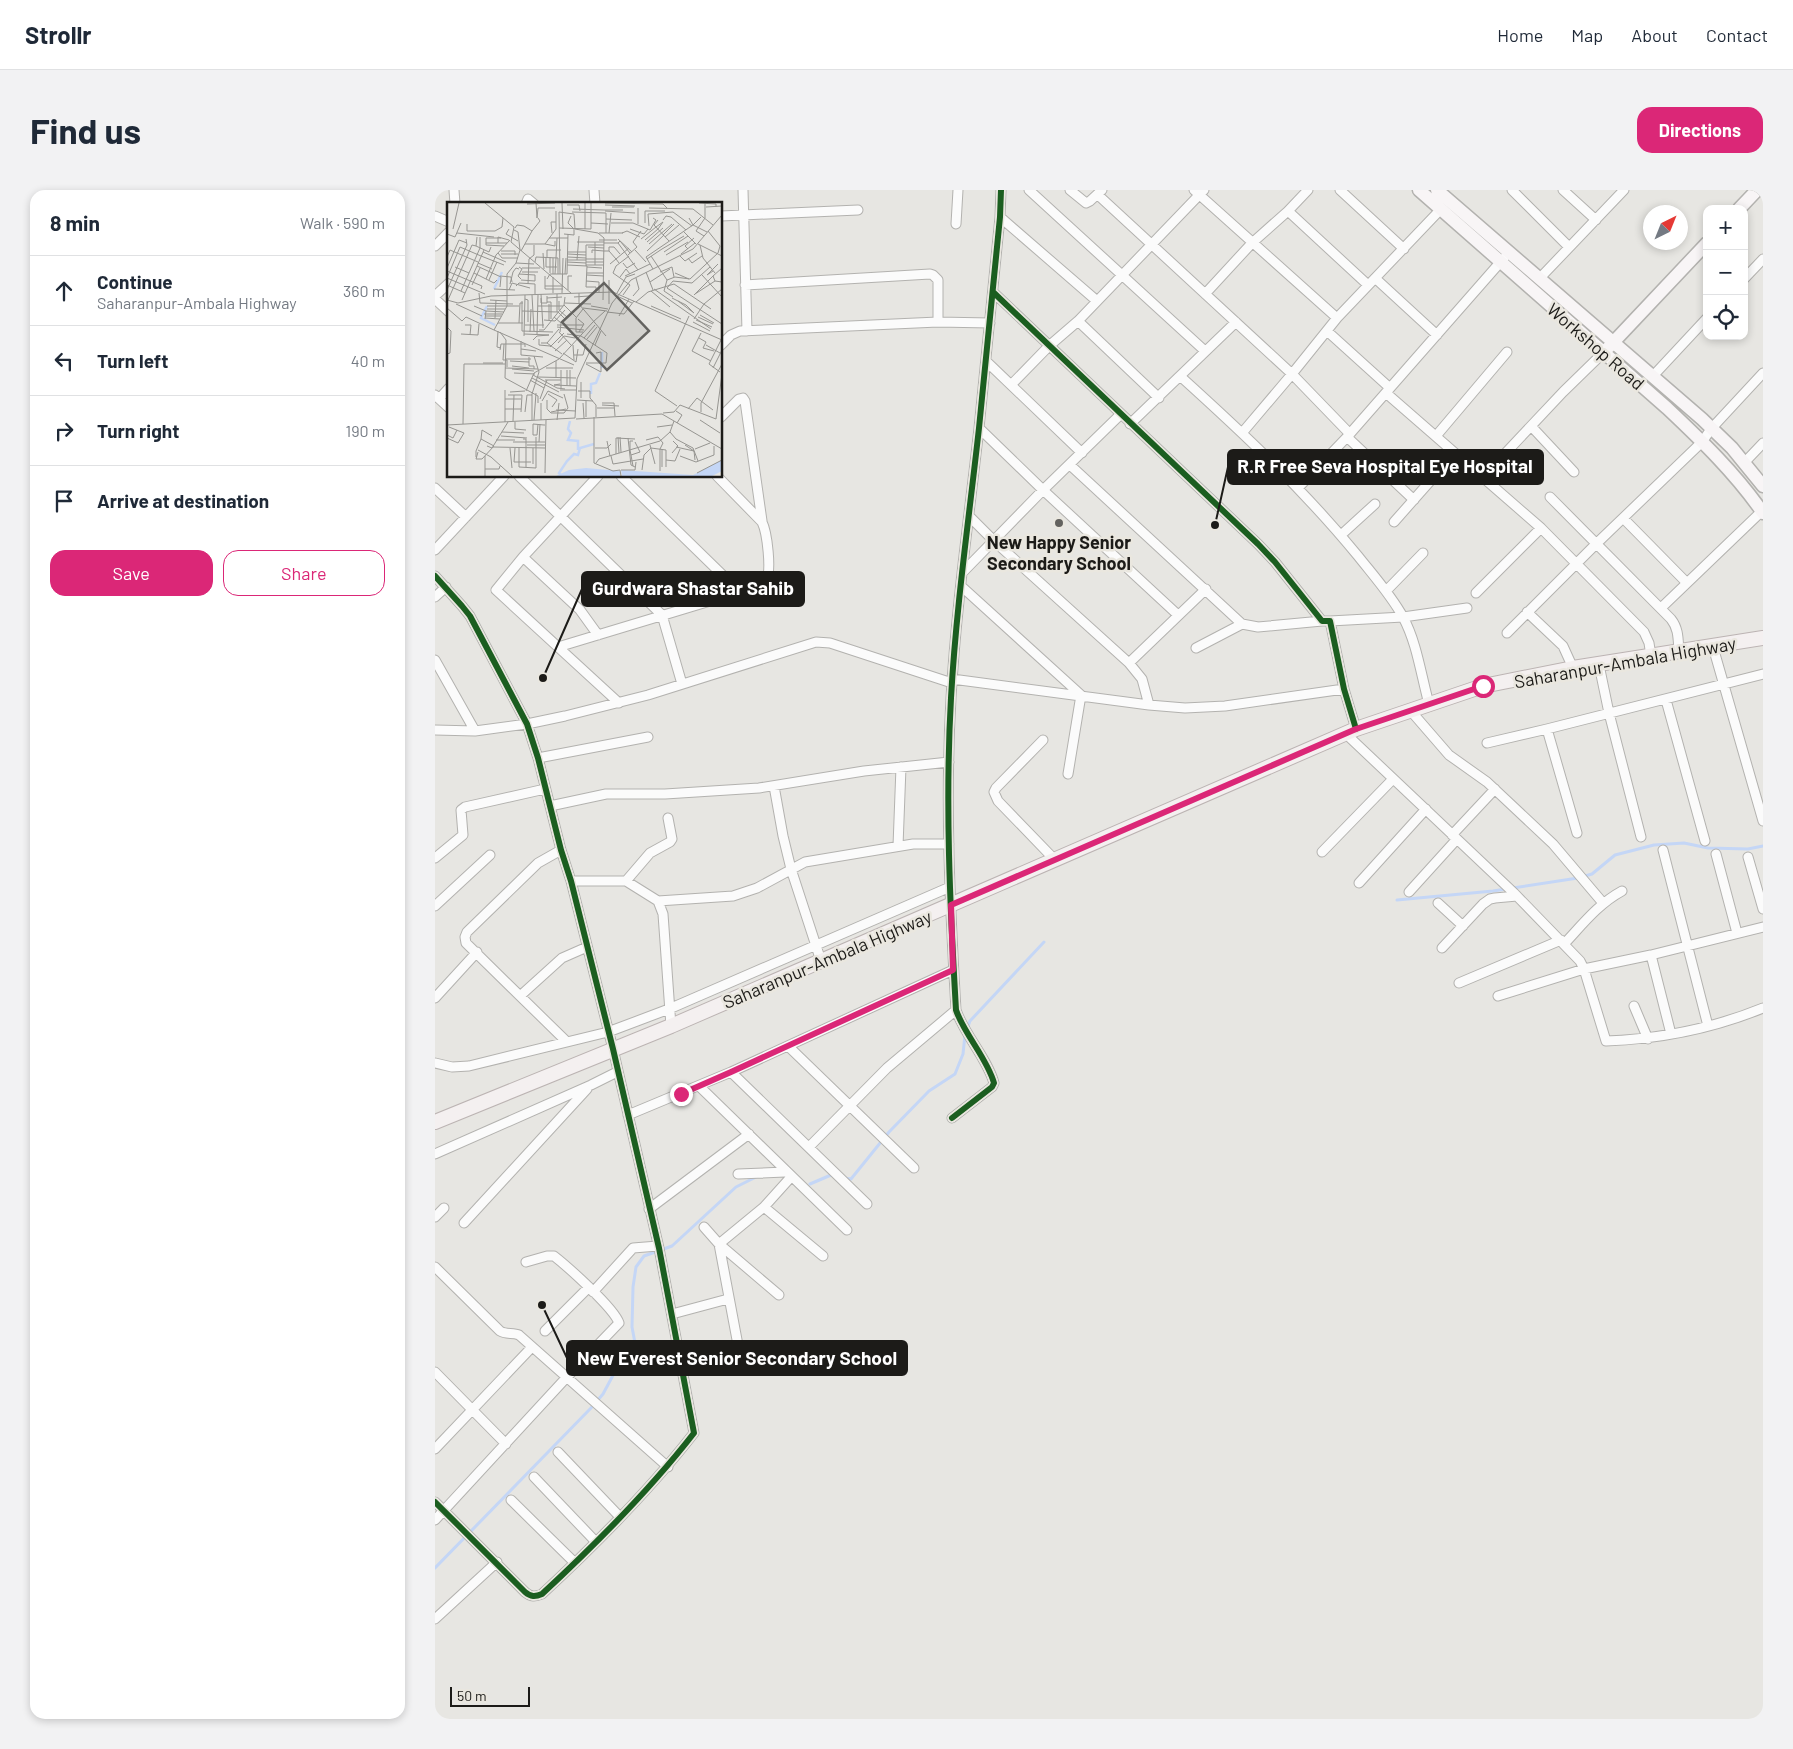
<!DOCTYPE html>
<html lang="en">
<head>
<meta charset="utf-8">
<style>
  :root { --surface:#fff; --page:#f2f2f3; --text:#1f2937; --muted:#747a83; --line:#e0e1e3; --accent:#db2777 }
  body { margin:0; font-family:Barlow,sans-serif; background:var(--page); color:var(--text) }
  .controls { position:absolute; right:15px; top:15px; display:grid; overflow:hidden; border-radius:10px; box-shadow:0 2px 8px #0003 }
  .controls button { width:45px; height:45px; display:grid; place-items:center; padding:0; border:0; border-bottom:1px solid var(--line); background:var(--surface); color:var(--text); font:25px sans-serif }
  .compass { position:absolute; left:1208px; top:15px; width:45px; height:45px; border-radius:50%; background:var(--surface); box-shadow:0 2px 8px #0003; rotate:43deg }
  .scale { position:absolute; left:15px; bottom:12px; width:80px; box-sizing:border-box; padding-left:5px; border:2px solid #1c1b18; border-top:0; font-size:14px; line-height:18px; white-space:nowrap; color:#1c1b18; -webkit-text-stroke:4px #eae7df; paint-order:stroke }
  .stop { position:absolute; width:15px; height:15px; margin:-11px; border:4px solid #db2777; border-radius:50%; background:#fff }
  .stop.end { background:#db2777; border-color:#fff; box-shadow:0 1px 5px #0008 }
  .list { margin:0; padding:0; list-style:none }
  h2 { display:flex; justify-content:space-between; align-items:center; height:65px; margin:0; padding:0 20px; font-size:21px }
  h2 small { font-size:16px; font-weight:400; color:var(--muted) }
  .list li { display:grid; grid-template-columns:32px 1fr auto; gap:15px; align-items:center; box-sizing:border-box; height:70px; padding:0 20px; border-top:1px solid var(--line) }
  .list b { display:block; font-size:19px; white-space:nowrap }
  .list p { margin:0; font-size:16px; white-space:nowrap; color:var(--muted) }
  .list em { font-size:16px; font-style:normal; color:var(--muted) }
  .actions { display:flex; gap:10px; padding:15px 20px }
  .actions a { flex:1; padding:11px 0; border:1px solid var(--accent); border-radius:15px; text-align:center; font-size:18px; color:var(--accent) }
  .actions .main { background:var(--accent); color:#fff }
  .icon { flex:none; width:28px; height:28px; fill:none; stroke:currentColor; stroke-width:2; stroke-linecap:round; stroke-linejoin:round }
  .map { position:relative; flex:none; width:1328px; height:1529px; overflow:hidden; border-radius:15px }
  header { display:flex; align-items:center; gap:30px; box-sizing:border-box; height:70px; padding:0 25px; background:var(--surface); border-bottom:1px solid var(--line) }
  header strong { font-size:24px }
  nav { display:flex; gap:28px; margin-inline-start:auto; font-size:18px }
  .intro { display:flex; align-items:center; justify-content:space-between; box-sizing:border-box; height:120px; padding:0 30px }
  h1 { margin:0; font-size:35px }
  .button { padding:12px 22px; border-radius:15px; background:var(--accent); color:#fff; font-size:18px; font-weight:700 }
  main { display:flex; gap:30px; padding:0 30px }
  aside { flex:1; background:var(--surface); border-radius:15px; box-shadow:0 2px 8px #0003 }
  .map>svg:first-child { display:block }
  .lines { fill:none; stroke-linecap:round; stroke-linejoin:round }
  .stream { stroke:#c4d6f6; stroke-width:3 }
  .street-casing { stroke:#b3b2af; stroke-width:11 }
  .secondary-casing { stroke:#b3b2af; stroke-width:15 }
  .primary-casing { stroke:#bcb4b3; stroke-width:16 }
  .street { stroke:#fbfbfb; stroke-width:9 }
  .secondary { stroke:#f8f5f6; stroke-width:12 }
  .primary { stroke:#f4f0f0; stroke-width:14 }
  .cycleway-casing { stroke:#eae7df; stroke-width:9 }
  .cycleway { stroke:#1b5e20; stroke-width:6 }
  .route { stroke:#db2777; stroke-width:6 }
  .poi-dot { fill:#63625f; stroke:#eae7df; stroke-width:2 }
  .labels { text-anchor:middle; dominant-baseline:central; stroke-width:5; stroke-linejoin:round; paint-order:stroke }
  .street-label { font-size:18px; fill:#1c1b18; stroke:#eae7df }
  .poi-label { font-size:18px; font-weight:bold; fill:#1c1b18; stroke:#eae7df }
  .inset-river { fill:none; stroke:#c4d6f6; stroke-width:2.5 }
  .inset-road { fill:none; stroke:#969591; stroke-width:1 }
  .view { fill:#63625f; fill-opacity:0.15; stroke:#63625f; stroke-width:2.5 }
  .inset-edge { fill:none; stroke:#1c1b18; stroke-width:2.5 }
  .leader { fill:none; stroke:#1c1b18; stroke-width:2 }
  .callout-dot { fill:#1c1b18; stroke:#eae7df; stroke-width:2 }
  .callout { fill:#1c1b18; stroke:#1c1b18; stroke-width:2 }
  .callout-label { font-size:19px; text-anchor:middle; font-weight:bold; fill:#fff }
</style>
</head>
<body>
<header>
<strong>Strollr</strong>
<nav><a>Home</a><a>Map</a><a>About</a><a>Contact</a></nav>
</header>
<div class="intro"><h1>Find us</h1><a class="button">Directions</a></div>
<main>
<aside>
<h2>8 min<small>Walk · 590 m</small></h2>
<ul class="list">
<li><svg class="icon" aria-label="ahead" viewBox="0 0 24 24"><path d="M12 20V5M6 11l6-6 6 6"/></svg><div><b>Continue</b><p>Saharanpur-Ambala Highway</p></div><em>360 m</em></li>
<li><svg class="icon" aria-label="left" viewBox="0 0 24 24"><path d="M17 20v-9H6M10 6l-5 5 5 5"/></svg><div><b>Turn left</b></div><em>40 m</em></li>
<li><svg class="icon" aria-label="right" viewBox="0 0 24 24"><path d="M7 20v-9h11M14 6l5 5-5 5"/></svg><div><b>Turn right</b></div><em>190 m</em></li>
<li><svg class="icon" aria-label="arrive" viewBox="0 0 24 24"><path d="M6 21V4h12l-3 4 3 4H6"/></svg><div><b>Arrive at destination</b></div></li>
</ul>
<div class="actions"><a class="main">Save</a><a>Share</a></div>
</aside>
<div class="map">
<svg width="1328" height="1529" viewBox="0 0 1328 1529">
  <rect width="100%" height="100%" fill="#e7e6e2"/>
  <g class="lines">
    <path class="stream" d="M962,710l96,-9 85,-13 14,-4 23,-19 39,-10 30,-2 24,5 40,1 15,-3
      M532,839l3,-8 74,-79
      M409,988l7,1 38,-47 40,-41 26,-17 8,-20 2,-19
      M375,994l21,-9 4,1
      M0,1378l156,-160 12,-14 15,-28 14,-16 3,-7 -3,-16 1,-40 3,-20 8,-11 28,-10 64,-59 20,-10"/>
    <defs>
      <path id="street" d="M19,0l1,14
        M159,0l1,14
        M308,0l4,141
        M594,0l176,161
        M635,0l16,13 4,-2 12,-11
        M759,0l143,128
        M905,0l64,59
        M1077,0l57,57
        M1128,0l33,30
        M663,5l194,179 58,60
        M91,14l2,-5 6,5
        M853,21l80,74
        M0,26l14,6
        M286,26l137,-6
        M565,27l97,84
        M521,34l2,-34
        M0,56l14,-14
        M940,88l62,57
        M1104,89l85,-89
        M1309,89l19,-20
        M310,95l185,-11 3,1 5,5v42
        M558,102l265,252 17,18 47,59h8l14,68 12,40
        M770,104l47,-51 36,-32 20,-21
        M0,106l14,-13
        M0,109l14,13
        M643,131l81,77
        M892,141l63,57
        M286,155l10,-10 9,-4 198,-9 52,1
        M551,171l96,92
        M745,186c63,57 124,114 178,180 15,19 33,39 45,61 14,26 18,58 26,87
        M1217,187l55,-59
        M576,195l38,-39 29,-25 126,-131
        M951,203l155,135 103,104 5,11 2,13
        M0,205l14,13
        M4,209l10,-11
        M286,227l18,-18 4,-1 2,3 17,120
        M695,234l106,-102
        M1096,236l43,46
        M544,238l64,62 135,125
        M807,243l50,-59 45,-56 104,-109
        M1001,246l71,-84
        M912,247l67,63
        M1309,273l19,-20
        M635,275l172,159
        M84,286l143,139 20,69
        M163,286l-75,81 -27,33 123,113
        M186,286l119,116
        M1048,287l80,-85 40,-39
        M0,298l31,29
        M863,298l49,-51 157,-179
        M1115,307l121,122c8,10 7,21 8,33
        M534,326l25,25 135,122 13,16 7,26
        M1188,328l64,65
        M959,332l61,-69
        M906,345l34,-31
        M0,360l69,-74
        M88,367l57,53 18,25
        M528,382l80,-82 78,-76
        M0,386l27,30 8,10 57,108 11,34 23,92 10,31 42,168 46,199 35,185c-45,58 -98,111 -152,161 -7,3 -11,3 -17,-2l-90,-90
        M526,396l120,109 -13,79
        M951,401l37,-38
        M1041,403l65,-65
        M0,407l11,-10
        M1226,418l101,-97
        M1092,422l36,34 10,22
        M895,431l73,-4 64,-9
        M1072,443l89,-89 106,-102 9,-13 52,-56
        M123,457l182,-55 26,-11c6,-10 1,-49 -4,-59l-45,-46
        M1278,457l50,174
        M761,458l46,-24 16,3 64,-6
        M0,470l40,71
        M694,473l77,-74
        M1164,475l10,48 32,124
        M517,489l197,26 36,3 40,-2 119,-17
        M1231,510l39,141
        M975,520l39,45 38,27 66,62 50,59
        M1112,539l30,104
        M0,540l40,1 52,-7 38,-8 83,-21 168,-53 14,1 122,40
        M911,544l168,159 66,68 4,8 22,72c53,-2 108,-13 157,-33
        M608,550l-47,48 -2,4 4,9 57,59
        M1052,553l60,-14 216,-55
        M103,568l110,-21
        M339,596l9,50 8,33 30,92
        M115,616l56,-12h59l94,-6 105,-17 85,-9
        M1017,645l43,-46
        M463,656l3,-79
        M126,660l-23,13 -71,69 -2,5 1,6 54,53 42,-38 25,-11
        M1228,660l45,176
        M887,662l71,-73
        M1281,664l21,79
        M1313,667l15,52
        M0,668l28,-23 -2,-25 4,-3 80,-18
        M136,691h55l32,20 75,-5 24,-8 48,-26 108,-18h36
        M191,691l24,-28 20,-11 2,-3 -4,-21
        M924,693l67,-74
        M974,702l48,-53
        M223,711l5,13 8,112
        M1003,713l25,23
        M0,716l55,-51
        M1129,754c18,-19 34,-40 58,-53
        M1007,758l41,-44 7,-5 5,-1 22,-2
        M1216,765l20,79
        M1024,793l102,-43
        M85,806l46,45
        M1063,806l86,-27 67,-14 112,-28
        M0,808l42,-46
        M1199,816l14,33
        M353,856l126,122
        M0,873l17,4 17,-1 139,-34 61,-23 281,-122
        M296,882l136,132
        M264,896l148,144
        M193,925l103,-43 222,-102
        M517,928l40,-31 2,-4c-7,-25 -30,-49 -38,-73 -6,-103 -11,-208 -5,-312 5,-90 18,-180 28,-270 7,-70 14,-141 21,-211l1,-27
        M374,957l78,-79 69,-58
        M0,964l156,-69 26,-13
        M303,984l47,-2
        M329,1017l59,49
        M214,1019l100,-75
        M0,1027l9,-9
        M29,1033l123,-134
        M269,1037l15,17 60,51
        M0,1077l65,64c6,4 13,1 19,4l149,132
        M158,1102l40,-44 25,-2
        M237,1124l56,-15
        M110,1141l44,-44
        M306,1171l-22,-117 45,-37 27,-30
        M0,1182l71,72
        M0,1259l97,-102
        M123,1262l62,65
        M99,1287l62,65
        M76,1310l64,63
        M0,1330l131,-142 53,-55c-5,-15 -51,-56 -65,-67h-7l-21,6
        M0,1429l62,-57"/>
      <path id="secondary" d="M984,0l248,218c35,33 69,66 96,105
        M1002,0l265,229 30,29 31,38
        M1304,19l18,-19
        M1172,159l100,-106"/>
      <path id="primary" d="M0,932l236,-96 685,-297 127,-43 90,-18 190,-30"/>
    </defs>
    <use href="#street" class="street-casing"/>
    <use href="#secondary" class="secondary-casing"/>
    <use href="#primary" class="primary-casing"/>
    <use href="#street" class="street"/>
    <use href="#secondary" class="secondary"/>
    <use href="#primary" class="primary"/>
    <defs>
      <path id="cycleway" d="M558,102l265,252 17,18 47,59h8l14,68 12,40
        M0,386l27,30 8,10 57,108 11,34 23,92 10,31 42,168 46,199 35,185c-45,58 -98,111 -152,161 -7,3 -11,3 -17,-2l-90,-90
        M517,928l40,-31 2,-4c-7,-25 -30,-49 -38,-73 -6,-103 -11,-208 -5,-312 5,-90 18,-180 28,-270 7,-70 14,-141 21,-211l1,-27"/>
    </defs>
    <use href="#cycleway" class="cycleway-casing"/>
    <use href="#cycleway" class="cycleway"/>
  </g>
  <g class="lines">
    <path class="route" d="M246,904l50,-22 222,-102 -2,-65 405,-176 127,-43"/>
  </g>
  <circle class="poi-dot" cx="624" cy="333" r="5"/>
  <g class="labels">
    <g class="street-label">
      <text transform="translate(1161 156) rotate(41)">Workshop Road</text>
      <text transform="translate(1190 472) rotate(-10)">Saharanpur-Ambala Highway</text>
      <text transform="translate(392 769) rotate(-23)">Saharanpur-Ambala Highway</text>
    </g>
    <g class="poi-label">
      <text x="624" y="352">New Happy Senior<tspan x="624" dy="21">Secondary School</tspan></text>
    </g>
  </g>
  <g transform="translate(12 12)">
    <rect width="275" height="275" fill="#e7e6e2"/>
    <path d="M275,258v11l-10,5h-90l-1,-6 72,5zM139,266l34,3v5h-64l13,-6z" fill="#c4d6f6"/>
    <path class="inset-river" d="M47,87l8,-17M40,104l-6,12 14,7M155,150v16M144,192v-10l5,-1 4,-10M123,219l-2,8 3,4 -3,7 10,1v9M115,274l-3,-3 8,-12 7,-7 4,1 2,-7 14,-4"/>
    <path class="inset-road" d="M38,1l29,24 -3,15 60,51M89,1l1,15 1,-10h17M115,1l1,26M158,1l58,1 4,4M252,1l17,1v3M80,2l28,-1M120,3h12l1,6M158,3l30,1M165,5h22M259,5l16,-1M202,6l44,1 20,16M126,7l32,1M158,8h18M158,9l30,2M112,10l1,62M112,10l15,2 1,15M125,10l34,1v20M124,14l-3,7 6,6M242,16l4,7 8,-8M159,17l26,1M211,18l-4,5 15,16M216,18l3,-4 5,1 15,13M144,21l17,1M164,21h22l17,7 6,-10 -3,-2M198,21v-12h20M20,22v7h28l7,-4 1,-9M191,22v-16M202,24l-1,-12 25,-2 19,14M209,25l7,-5 -5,7M68,26l2,-3 7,1 8,5 -11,20M112,26l32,1M6,27l6,-26M62,27l-3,5 12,7M128,27l23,4 6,5 -1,62M138,27v-26M144,27v-26M183,27l14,5 4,-5M85,29l8,-10 -2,-3M237,30l12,12M10,31l37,4M105,31l-1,-11h5M152,31h24M162,31l2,-20M175,31l5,-2 13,6M0,32l8,3 6,-14M117,32l10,1v-6M216,33l11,-11M257,34l-8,-5 9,-13v-15M30,35l-1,9 13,6 2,-5M218,35l14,-12M54,36h-15v7l18,1M102,36h19M171,37l14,13M194,37l15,-12M152,38h18M198,38l13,-11M130,40h27M200,40l16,-14M39,41h21M51,41v-6l11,3M157,41h14l20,27M171,41l2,-2 10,12M78,42h20l11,-15v-18M98,42l10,2v-5M202,42l23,-20M251,42l24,12M139,43h18M253,43l3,13 12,15M13,45l21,9M141,45l16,1M215,47l22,-13M241,47l-3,-3 9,-8M188,48l11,12M54,49h14v4M157,49h5l7,8 -6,5M162,49v-4h5l6,7M200,49l17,-16M36,50l23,10M121,50h18M217,50l24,-16M51,51l4,5h16M96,51l1,16M145,51v-3l12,1M54,52h17M121,52l18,1M234,52l14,-11M181,53l9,-8 -4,-5 8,-11M219,53l22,-13M34,54l23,9M204,54l16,24M233,54l5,5 12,-8M0,55l3,-7 28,12M99,55v10h11M100,55v-7h14M121,55l18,1M109,56l1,-20M241,56l4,5 10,-7M139,57h18M200,57l15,-10M120,58h19M130,58l2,-24M88,60l1,-5 22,1v16M120,60l19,1M139,60h18M31,61l14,6M69,61l18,1M172,61l-3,-4 13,-11M176,61l4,5 8,-5M120,63l20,1 -1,21h10v3M139,63h18M148,63v-23M30,64l24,11 -1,10M139,64v-21M8,65l14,6M72,65l3,2 -4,7 3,3M140,65l15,1M263,65l-18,16 -19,-2 -6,7 55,36M0,66l12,-28 8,3M75,66h18M275,66l-9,8 2,5 7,1M206,67l-7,-12 47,-32 14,7M0,69l35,15 -1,3M266,69l-6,4 11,-11M75,70h16M199,70l7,18M213,70l12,-5 2,10M27,71l20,10 3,-3M103,71v-16M140,71h17M228,71l14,6M72,72l16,1v6l-14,-1M106,72v-16M108,72l1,-16M118,72l1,-16M140,73l17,1M255,73l20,22M53,74l11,1 1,5M98,74v13h18M178,74l25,-12M173,75l6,-8 4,5M0,76l38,16M0,76l13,-31M39,77l10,-24 14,-15M100,77l3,-5h17l1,-40M42,78l8,-18M139,79l13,1v10M203,80l20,-13M63,82l3,-12 3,-4 3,1M81,82l1,-25 5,-4v-10M0,83l18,8M25,83l8,-17M69,84l3,-3 16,1v10M98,84h18M47,87l21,1M207,87l57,40M0,88l20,-45 -1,-6M62,88l3,-7 18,5M121,88v-14h4M14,89l19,-43v-11M204,89l19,16M32,91l1,10 33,1M106,91v-16M115,91l1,-35M132,91v11l27,32M170,91l9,-16 9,-3M94,92l2,34M248,92l20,-13M85,93l2,36M176,93l7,-10 -17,-12 3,-7 13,-10M247,93l20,-20M44,94l122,-4 109,48M170,94l15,7M186,94l6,-7 -3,-11M127,95l15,-1M226,95l-9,-6 3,-11 8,-3 15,2 28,-26 2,-7 -12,-15M94,96v5h6v-7M100,96l15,-1M225,96l14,7 8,8 -16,-12M78,97l3,1v22M0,98l11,3 33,-7M1,98l24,-55 4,1M15,98l22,-50M43,98l17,1M75,99v30l31,1M112,99v9l9,8M100,100h4v17M189,100l12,-10 26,-8 37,25M118,101l26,1M9,102l26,12M162,102v-24M117,103l12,12M27,104l12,5 -1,8M40,104h32M91,104h25M144,104l17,3M204,104l30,13M0,106l15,13 4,-4 28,13 13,-24v-32l9,-11 4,-13 -2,-18 -4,-2M136,106l24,3M40,107h18M39,109l18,1M75,109l36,1 7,7M110,110v-18M160,110l17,2 10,-13M37,112h18M253,113l14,8M38,114h16M172,114l10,-17M107,115l7,6 -1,9M251,115l15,7M38,116l15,1M48,116l1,-18M131,117l6,5 -5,8M247,117l10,-15 18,-15M97,118l11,1 10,-11M102,118v-16M249,118l16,7M146,120l12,-11M246,120l17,9M51,121h25M72,121l1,-20h3M18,123h6l-1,10M78,123h19M110,123h26M0,125l4,4 -1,22 -3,1M110,125l27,3M47,128l80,35M92,128h5l20,-25 1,-8M51,129l-1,16 4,1M53,130l6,8 -1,38 33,18v7M83,130l1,-23M112,130l12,13M136,130h-7v-14l7,-9M254,131l-9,18 19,10M14,132l17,1 1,-11M77,132l25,1M90,132l1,-39M120,132l14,2 26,17 -1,10h-20M77,134l1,-41M137,136l11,-13M252,136l7,4 -3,6 11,3M92,137v6l11,1M140,137l10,-12M86,138l4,-4 12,-1M74,139v14l22,2M94,141h6l15,11M100,141l12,-14M111,141l6,-7 11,2M57,142l-1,16h4v7M126,143l1,15M148,143l6,-14M259,143l14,8M103,145l14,-14M74,147l15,2M53,148l1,-6h24v3M108,149l12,-11M116,151l13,9 2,-13M127,153h9l3,-11M82,155v9h5v3M58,157h26M63,159l19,1M36,161h20M139,162l15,8v-20l-5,1M65,164l17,2M58,166l33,1M99,166h27M266,166l9,-18M65,167l22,2M273,170l-11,-8 12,-24M67,171l21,1M86,173l24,13 8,1M91,175l38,1M109,175v-16M85,176l27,14M83,178l14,8M98,178h16M113,182l-6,1 22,1M120,184v-16M123,184v-16M114,186v-18M113,188h16M79,189l8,-18 25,-14 34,-37M131,189h12v7l6,7v12M63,190l15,-1M101,192l9,6 -5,7M61,193h14l-1,17M134,196v-16M58,197h16M93,197l7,-19M100,198v9l4,4h13l4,-5 -4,-14M130,198l16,1M95,199l6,-10 15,7M94,201v17M136,201l1,15M155,201h12l1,13M155,203l17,1M230,204l-22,-15 34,-75M150,206h17M58,207h16M241,207l9,-11 16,12M109,208l20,1M229,209l6,4 -5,8M78,210l2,-17h5M104,210l15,-3M254,210v-9l21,-39M216,211l11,-1 6,-7 36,14M139,215v-16M147,215v46l19,8 7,-1 1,6M128,216l2,-39 35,-76 19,-23 62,-31 29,-34M129,217l86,-5 60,35M269,217l6,-45M85,218v-26l7,-22 -5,-16M87,218l2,-27M110,218l2,-17M253,218l20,13M66,219l1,-26M58,220v-32M68,220v7l11,1M16,222l1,-60h41M91,222l-1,11h-4v-11l11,1h1M0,223l128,-7M210,225l15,-2M55,230l22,1M223,230l6,7 17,9 5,13M0,233l6,3 4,-8M54,234l26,2M171,235l1,16M173,235l1,15M0,236l11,5 6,-10 -15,-6M169,236l19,1M169,236v16M181,236l3,27 4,2M34,237l1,-9 10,6M76,237h3v28M49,238h19M199,238l12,-3 5,6 -3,6M160,239l3,15M186,239h-3v9l3,16M66,240h32M92,240l1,-18M80,243h18M203,243l5,19M238,243l9,6 1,9M40,244l5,2 16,-26M46,245l52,1M229,245l18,4M63,246l2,20M68,246l-1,14h17M72,246v19l17,1v-31M148,246h12l4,-4M248,247l15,-6M31,248l13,7 21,19M225,251l6,-7 -5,-5M184,253l9,-3 -5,-10M164,254l2,8 30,-5M233,254l16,6 18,-7v-9M29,255v-6l5,-12 13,7 -12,13h-6l2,-7M219,258l9,1 5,-12M149,261l3,-4 61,-18 10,-9 4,-11M86,262v-16M215,265v-18M38,267h14l1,-3M174,268h14l1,-8M195,268l2,-15 7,-7 15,2v17M213,269v-22M98,271l1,-53M250,271l25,-13M38,274v-20"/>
    <path class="view" d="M157,81l45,48 -42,39 -45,-48z"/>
    <rect width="275" height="275" class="inset-edge"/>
  </g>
  <path class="leader" d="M780 335L793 277M108 488L147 399M107 1115L132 1168"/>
  <g class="callout-dot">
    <circle cx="780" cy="335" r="5"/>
    <circle cx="108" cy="488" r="5"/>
    <circle cx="107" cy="1115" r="5"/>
  </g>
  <g class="callout">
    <rect x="793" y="260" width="315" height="34" rx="5"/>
    <rect x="147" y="382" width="222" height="34" rx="5"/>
    <rect x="132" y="1151" width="340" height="34" rx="5"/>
  </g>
  <g class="callout-label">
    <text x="950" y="283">R.R Free Seva Hospital Eye Hospital</text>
    <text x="258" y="405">Gurdwara Shastar Sahib</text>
    <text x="302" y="1175">New Everest Senior Secondary School</text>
  </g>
</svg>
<div class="controls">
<button>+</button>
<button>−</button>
<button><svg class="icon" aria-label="locate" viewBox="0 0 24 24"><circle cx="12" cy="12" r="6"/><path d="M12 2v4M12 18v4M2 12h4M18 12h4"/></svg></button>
</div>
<svg class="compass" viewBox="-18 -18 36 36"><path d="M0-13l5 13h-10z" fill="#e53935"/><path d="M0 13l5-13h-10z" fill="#747a83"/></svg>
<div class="scale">50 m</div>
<div class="stop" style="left:1048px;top:496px"></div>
<div class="stop end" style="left:246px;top:904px"></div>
</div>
</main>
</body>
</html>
